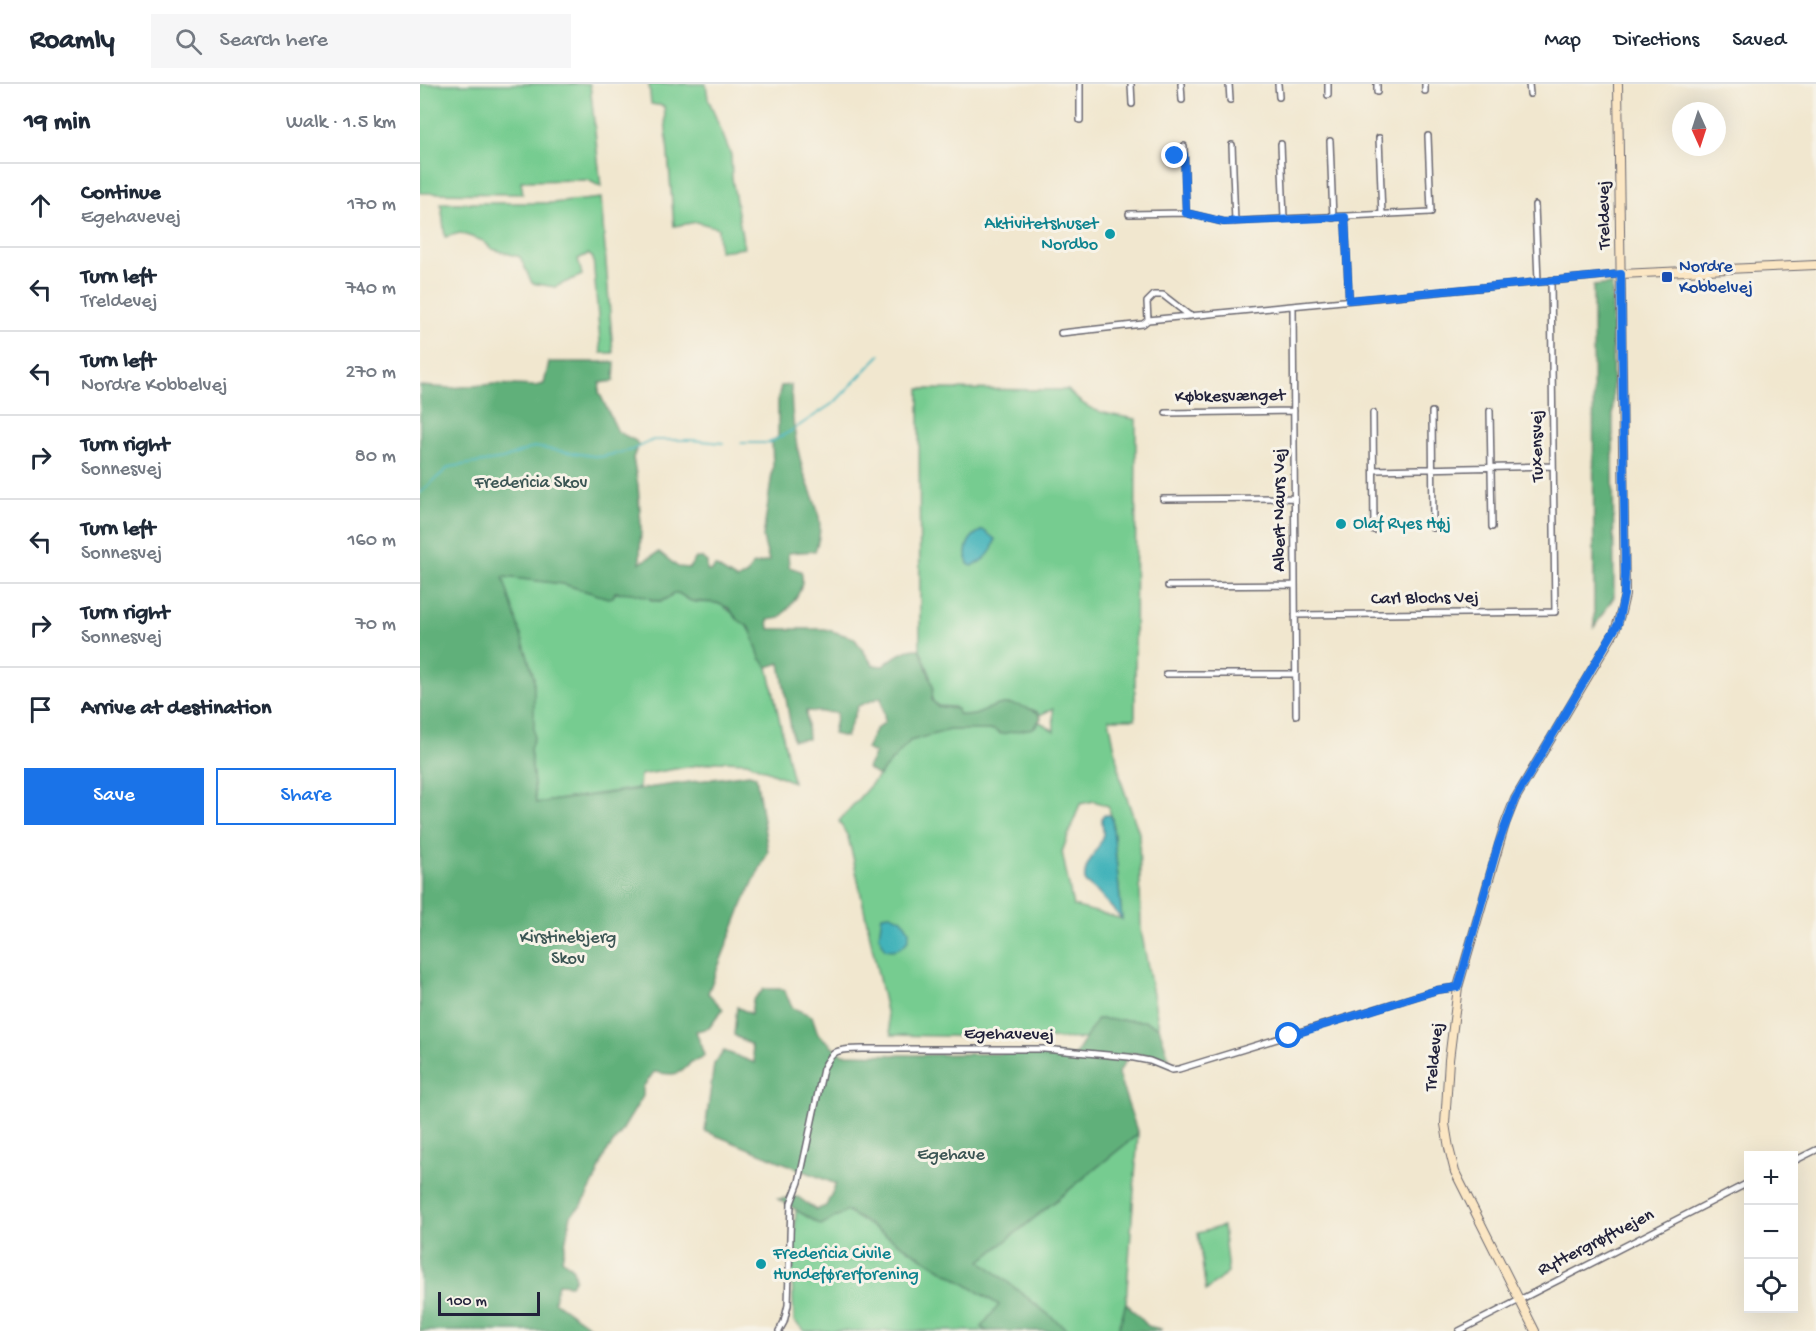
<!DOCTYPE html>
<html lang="en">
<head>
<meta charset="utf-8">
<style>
  :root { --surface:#fff; --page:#f6f6f7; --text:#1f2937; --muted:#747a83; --line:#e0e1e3; --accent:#1a73e8 }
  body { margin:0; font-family:"Gochi Hand",sans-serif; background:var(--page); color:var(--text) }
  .controls { position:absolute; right:18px; bottom:18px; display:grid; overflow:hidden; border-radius:0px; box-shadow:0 6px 24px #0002 }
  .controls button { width:54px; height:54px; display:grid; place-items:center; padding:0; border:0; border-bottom:2px solid var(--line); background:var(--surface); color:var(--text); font:30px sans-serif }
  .compass { position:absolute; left:1252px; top:18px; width:54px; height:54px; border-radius:50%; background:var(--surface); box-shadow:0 6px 24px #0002; rotate:177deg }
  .scale { position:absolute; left:18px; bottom:15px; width:102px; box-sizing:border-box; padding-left:6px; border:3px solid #22223b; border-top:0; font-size:16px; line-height:21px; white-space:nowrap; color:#22223b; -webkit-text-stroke:4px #f7f3e8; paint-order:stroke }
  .stop { position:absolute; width:18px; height:18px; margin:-14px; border:4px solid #1a73e8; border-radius:50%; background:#fff }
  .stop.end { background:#1a73e8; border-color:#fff; box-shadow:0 2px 6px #0008 }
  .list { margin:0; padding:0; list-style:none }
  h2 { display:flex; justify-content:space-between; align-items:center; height:78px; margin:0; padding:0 24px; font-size:26px }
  h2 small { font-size:20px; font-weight:400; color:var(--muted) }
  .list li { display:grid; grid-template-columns:39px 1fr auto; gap:18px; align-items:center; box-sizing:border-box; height:84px; padding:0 24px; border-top:2px solid var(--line) }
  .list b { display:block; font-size:22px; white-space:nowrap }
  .list p { margin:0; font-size:20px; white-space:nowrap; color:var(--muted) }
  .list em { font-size:20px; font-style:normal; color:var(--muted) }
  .actions { display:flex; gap:12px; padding:18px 24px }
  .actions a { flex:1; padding:14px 0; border:2px solid var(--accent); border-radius:0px; text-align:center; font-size:21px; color:var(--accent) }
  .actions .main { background:var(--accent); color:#fff }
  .icon { flex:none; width:33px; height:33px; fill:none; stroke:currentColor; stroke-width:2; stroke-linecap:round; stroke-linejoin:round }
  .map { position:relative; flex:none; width:1396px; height:1247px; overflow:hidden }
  header { display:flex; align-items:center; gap:36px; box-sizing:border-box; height:84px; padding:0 30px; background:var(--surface); border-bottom:2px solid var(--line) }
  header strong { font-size:28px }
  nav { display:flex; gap:33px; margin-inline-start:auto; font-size:21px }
  .search { width:420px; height:54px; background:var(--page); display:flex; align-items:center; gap:15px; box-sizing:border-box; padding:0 21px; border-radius:0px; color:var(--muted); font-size:22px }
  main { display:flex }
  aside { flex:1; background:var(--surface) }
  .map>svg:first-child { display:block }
  .green { fill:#76cc90; stroke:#4c7766; stroke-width:1.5; fill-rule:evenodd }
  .forest { fill:#60b07a; stroke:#41695a; stroke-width:1.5 }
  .water { fill:#43b3ba; stroke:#326a7a; stroke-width:1.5 }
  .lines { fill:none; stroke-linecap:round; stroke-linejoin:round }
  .stream { stroke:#43b3ba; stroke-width:2 }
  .street-casing { stroke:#6a676f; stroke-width:8 }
  .secondary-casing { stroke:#6a676f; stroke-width:10 }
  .street { stroke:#fff; stroke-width:5 }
  .secondary { stroke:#fbe6c3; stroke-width:8 }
  .route { stroke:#1a73e8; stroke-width:8 }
  .culture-dot { fill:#0f9aa8; stroke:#f7f3e8; stroke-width:2 }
  .transit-dot { fill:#1a4fb4; stroke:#f7f3e8; stroke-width:2 }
  .labels { text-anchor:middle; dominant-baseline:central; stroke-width:6; stroke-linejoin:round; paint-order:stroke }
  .street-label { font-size:18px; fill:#22223b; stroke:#f7f3e8 }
  .culture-label { font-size:18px; fill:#0d838f; stroke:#f7f3e8; text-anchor:start }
  .transit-label { font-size:18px; fill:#164399; stroke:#f7f3e8; text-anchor:start }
  .park-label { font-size:18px; fill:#3b5554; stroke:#f7f3e8 }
</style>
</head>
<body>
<header>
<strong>Roamly</strong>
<div class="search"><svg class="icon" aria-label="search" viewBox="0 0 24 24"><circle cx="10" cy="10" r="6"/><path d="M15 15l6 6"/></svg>Search here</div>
<nav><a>Map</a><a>Directions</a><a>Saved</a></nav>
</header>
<main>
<aside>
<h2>19 min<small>Walk · 1.5 km</small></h2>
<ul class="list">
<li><svg class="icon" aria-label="ahead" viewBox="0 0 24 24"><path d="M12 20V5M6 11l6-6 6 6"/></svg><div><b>Continue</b><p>Egehavevej</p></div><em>170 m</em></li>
<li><svg class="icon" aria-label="left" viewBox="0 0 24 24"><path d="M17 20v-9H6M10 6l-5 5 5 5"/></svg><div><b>Turn left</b><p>Treldevej</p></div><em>740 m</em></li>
<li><svg class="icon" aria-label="left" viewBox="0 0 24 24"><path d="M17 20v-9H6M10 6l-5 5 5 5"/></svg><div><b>Turn left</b><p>Nordre Kobbelvej</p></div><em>270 m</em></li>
<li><svg class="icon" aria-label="right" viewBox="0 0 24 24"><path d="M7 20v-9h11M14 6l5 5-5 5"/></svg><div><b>Turn right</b><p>Sonnesvej</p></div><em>80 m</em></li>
<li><svg class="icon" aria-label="left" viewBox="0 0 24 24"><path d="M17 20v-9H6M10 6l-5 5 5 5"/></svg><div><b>Turn left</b><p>Sonnesvej</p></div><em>160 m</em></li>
<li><svg class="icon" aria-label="right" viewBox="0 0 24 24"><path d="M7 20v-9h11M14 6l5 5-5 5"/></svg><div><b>Turn right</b><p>Sonnesvej</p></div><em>70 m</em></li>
<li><svg class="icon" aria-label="arrive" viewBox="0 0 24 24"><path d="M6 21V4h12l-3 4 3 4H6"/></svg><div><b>Arrive at destination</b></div></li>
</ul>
<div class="actions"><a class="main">Save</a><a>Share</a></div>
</aside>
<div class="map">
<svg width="1396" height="1247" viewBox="0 0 1396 1247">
  <rect width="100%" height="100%" fill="#f7f3e8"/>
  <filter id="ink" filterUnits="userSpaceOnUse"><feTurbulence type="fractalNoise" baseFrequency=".0167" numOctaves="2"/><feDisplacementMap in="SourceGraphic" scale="12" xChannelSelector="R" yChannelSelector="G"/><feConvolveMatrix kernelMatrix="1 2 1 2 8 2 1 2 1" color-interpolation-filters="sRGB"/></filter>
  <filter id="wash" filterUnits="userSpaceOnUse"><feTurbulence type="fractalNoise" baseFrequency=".008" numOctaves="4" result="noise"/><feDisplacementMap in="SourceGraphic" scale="24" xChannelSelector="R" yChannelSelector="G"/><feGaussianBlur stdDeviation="1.35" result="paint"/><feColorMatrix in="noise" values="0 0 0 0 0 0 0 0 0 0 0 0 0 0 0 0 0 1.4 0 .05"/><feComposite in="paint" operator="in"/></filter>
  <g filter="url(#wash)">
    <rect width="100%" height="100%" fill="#f1e7cf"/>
    <path class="green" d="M0,0h170l11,103 -13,-7 -67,1 2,13 -103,-1z
      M229,0h57l2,14 23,57 1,23 12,70 -25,3 -1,-23 -21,-6 -23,4 -10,-120 -13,-2z
      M181,114l12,155h-12l-8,-95 -5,-4 -10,5 4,16 -27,12 -23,-4 -12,-26 -28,-8 -9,-8 -23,-8 -15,4 -4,-34h111z
      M499,305l149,1c19,23 40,24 68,29l-1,300h-26l12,62 18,52 2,97 18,97 -15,-6 -47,-2 -11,20 -195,-4 -38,-178 -5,-20 -9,-16 70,-80 40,-11h69l15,-2 7,-6 14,9 -1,-23 -12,7c-5,-5 -11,-6 -18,-8 -6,-2 -13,-4 -19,-3 -21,2 -23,16 -47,10l-3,-7 -16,-1 -6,-6 -2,-26 -10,-25zM674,717l14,5 4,12 10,101 -49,-13 -11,-54 18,-48z
      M82,492l61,8 45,14c10,-8 27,-8 39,-1 5,3 2,3 8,4 12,2 12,-6 20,-8 6,-1 11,7 16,8 9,3 19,0 28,3 6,2 28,21 31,26 8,12 8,25 18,37l25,115 -46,-20 -25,-1 -82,14 -1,13 -103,15 -6,-54 4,-12z
      M718,1050l-12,169 -8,28h-49l-88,-70z
      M376,1126l25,15 25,-14 154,94 -18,22 5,4h-182l-11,-10 -2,-44z
      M803,1142l5,46 -22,19 -8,-58z"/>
    <path class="forest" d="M1192,200l2,313 -20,30 -1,-341z
      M129,278h66l-1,19 -14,2 -1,9 19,40 18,9 2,4 -5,13 5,27 3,40 -1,38 19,-11 19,15 11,1 7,-10h6l5,4v9h5l3,-5 22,14 10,-6 5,-9 17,-4 -6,-23 10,-72 -1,-25 6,-4v-38l3,-13 10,-1c0,27 3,52 10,78 8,33 28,52 14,88l-27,2 1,14 12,4c6,18 -10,34 -21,47l-12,2 1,9h56l29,9 19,27 10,1c10,-9 23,-18 37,-17l13,37 -1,14 5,6 20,3 1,5c23,6 26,-8 46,-10 11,-1 24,4 33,8l4,6 -8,10 -32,6 -7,-4h-45l-39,11 -32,35 -11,-8 8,-15 -9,-4 9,-19 10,-8 -4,-25 -23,9 -12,31 -13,-3 4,-21 -31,-2 2,28 -15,1 -13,-77 -12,4 -8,-9 -10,-30 -13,-9 -8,-11 -12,-5 -26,-2 -13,-8h-4c-16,15 -21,4 -38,1 -6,-2 -14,-1 -21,-2l-2,5 -5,1 -45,-14 -60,-7 31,100v60l-4,12 6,54 213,-29 7,2 12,76 -25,51 -35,90 15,16 -14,19 -13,3 8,24 -3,4 -10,3c-11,15 -21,13 -37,10l-11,15v9l-23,38 -15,20 -9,24 -14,27 -11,10 -9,44 11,10 2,9 -4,7 -13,-1 -4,17 42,30h-176v-945l31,2 43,-4 41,2 9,-2z
      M344,905h19l10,19 19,8 6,18 24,20 70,1 109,-2 54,3 22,-37 47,2 15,6 10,31 -39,-5 -12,21 20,60 -157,127 88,70h-82l-6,-4 18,-22 -152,-94 -26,14 -43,-26 20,-2 18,13 10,-4 10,-22 -131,-53 9,-67 10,-13 31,12 -4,-18 -17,-10 3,-28 14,7 2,-14z
      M706,1219l22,23 13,3v2h-43z"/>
    <path class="water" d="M563,446l12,9c-2,13 -11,22 -23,27l-4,-2c-5,-15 0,-28 15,-34z
      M683,731h7l2,3 10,101 -24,-26 -13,-11c-3,-21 15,-29 18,-48 1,-7 -3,-12 0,-19z
      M470,830l12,5 7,11c1,15 -10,22 -24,19l-6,-13 3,-21z"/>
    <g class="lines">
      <path class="stream" d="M321,359h28l22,-12 44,-29 45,-47
        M0,409l29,-26 54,-8 31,-12 66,10 32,-7 21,-10h38l32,3"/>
    </g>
  </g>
  <g filter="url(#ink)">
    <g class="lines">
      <defs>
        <path id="street" d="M660,0v36
          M711,0l1,20
          M761,0l1,16
          M809,0l1,16
          M858,0l1,13
          M908,0v11
          M957,0v8
          M1005,0v7
          M1109,0l1,10
          M959,54l3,77
          M910,57l3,77
          M861,60l3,75
          M812,61l3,77
          M764,62l2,67 38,9 207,-10 -3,-76
          M1115,121l3,76
          M709,130l57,-1
          M925,133l4,83
          M873,222l3,409
          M770,232l-27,-21h-9l-7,7 1,18 473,-46
          M641,249l82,-9 5,-4
          M1070,327l2,116
          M1012,328l1,116
          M746,329l128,-2
          M953,329l1,117
          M954,386l179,-4
          M743,415l132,-1
          M748,502l127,-1
          M875,531l260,-3 -4,-332
          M746,590h130
          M1374,1077l22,-11
          M359,1247l5,-9 4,-17 3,-102 8,-21 24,-113c11,-22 16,-19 39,-20h182l85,8 21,4 22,9 7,-1 258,-79 21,-3
          M1039,1247l289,-148"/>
        <path id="secondary" d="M1201,190l195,-9
          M1115,1247l-80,-159 -6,-24 -4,-24 4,-64 9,-73 47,-163 10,-25 100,-168 6,-19 4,-17 -7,-511"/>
      </defs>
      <use href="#street" class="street-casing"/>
      <use href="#secondary" class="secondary-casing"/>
      <use href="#street" class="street"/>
      <use href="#secondary" class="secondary"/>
    </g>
  </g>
  <g class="lines" filter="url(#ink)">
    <path class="route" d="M755,72l9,-1 2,58 38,9 121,-5 4,83 272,-26 4,300 -1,21 -6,29 -103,175 -17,46 -40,142 -21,3 -148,46"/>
  </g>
  <g class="culture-dot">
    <circle cx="690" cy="150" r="6"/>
    <circle cx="921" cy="440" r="6"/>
    <circle cx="341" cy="1180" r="6"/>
  </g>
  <rect class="transit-dot" x="1241" y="187" width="12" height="12" rx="3"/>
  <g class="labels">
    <g class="street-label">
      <text transform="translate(1185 131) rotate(-91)">Treldevej</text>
      <text transform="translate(810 313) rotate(-1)">Købkesvænget</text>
      <text transform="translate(1118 362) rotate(-91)">Tuxensvej</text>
      <text transform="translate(860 426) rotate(-90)">Albert Naurs Vej</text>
      <text transform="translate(1005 515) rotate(-1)">Carl Blochs Vej</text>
      <text transform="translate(589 951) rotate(1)">Egehavevej</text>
      <text transform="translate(1015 973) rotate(-84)">Treldevej</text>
      <text transform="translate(1176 1159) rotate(-27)">Ryttergrøftvejen</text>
    </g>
    <g class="culture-label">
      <text x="678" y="140" text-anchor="end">Aktivitetshuset<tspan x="678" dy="21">Nordbo</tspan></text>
      <text x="933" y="440">Olaf Ryes Høj</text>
      <text x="353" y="1170">Fredericia Civile<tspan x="353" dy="21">Hundeførerforening</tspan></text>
    </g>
    <g class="transit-label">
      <text x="1259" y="183">Nordre<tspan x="1259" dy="21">Kobbelvej</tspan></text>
    </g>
    <g class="park-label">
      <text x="111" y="399">Fredericia Skov</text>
      <text x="148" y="854">Kirstinebjerg<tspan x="148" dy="21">Skov</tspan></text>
      <text x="531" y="1071">Egehave</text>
    </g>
  </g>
</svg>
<div class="controls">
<button>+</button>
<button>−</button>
<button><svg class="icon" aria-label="locate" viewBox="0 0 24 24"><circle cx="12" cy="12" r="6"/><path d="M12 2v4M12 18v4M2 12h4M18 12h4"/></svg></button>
</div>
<svg class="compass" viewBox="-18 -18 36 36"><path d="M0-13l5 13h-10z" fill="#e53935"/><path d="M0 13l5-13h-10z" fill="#747a83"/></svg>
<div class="scale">100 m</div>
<div class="stop" style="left:869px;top:952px"></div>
<div class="stop end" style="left:755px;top:72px"></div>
</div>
</main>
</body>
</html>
